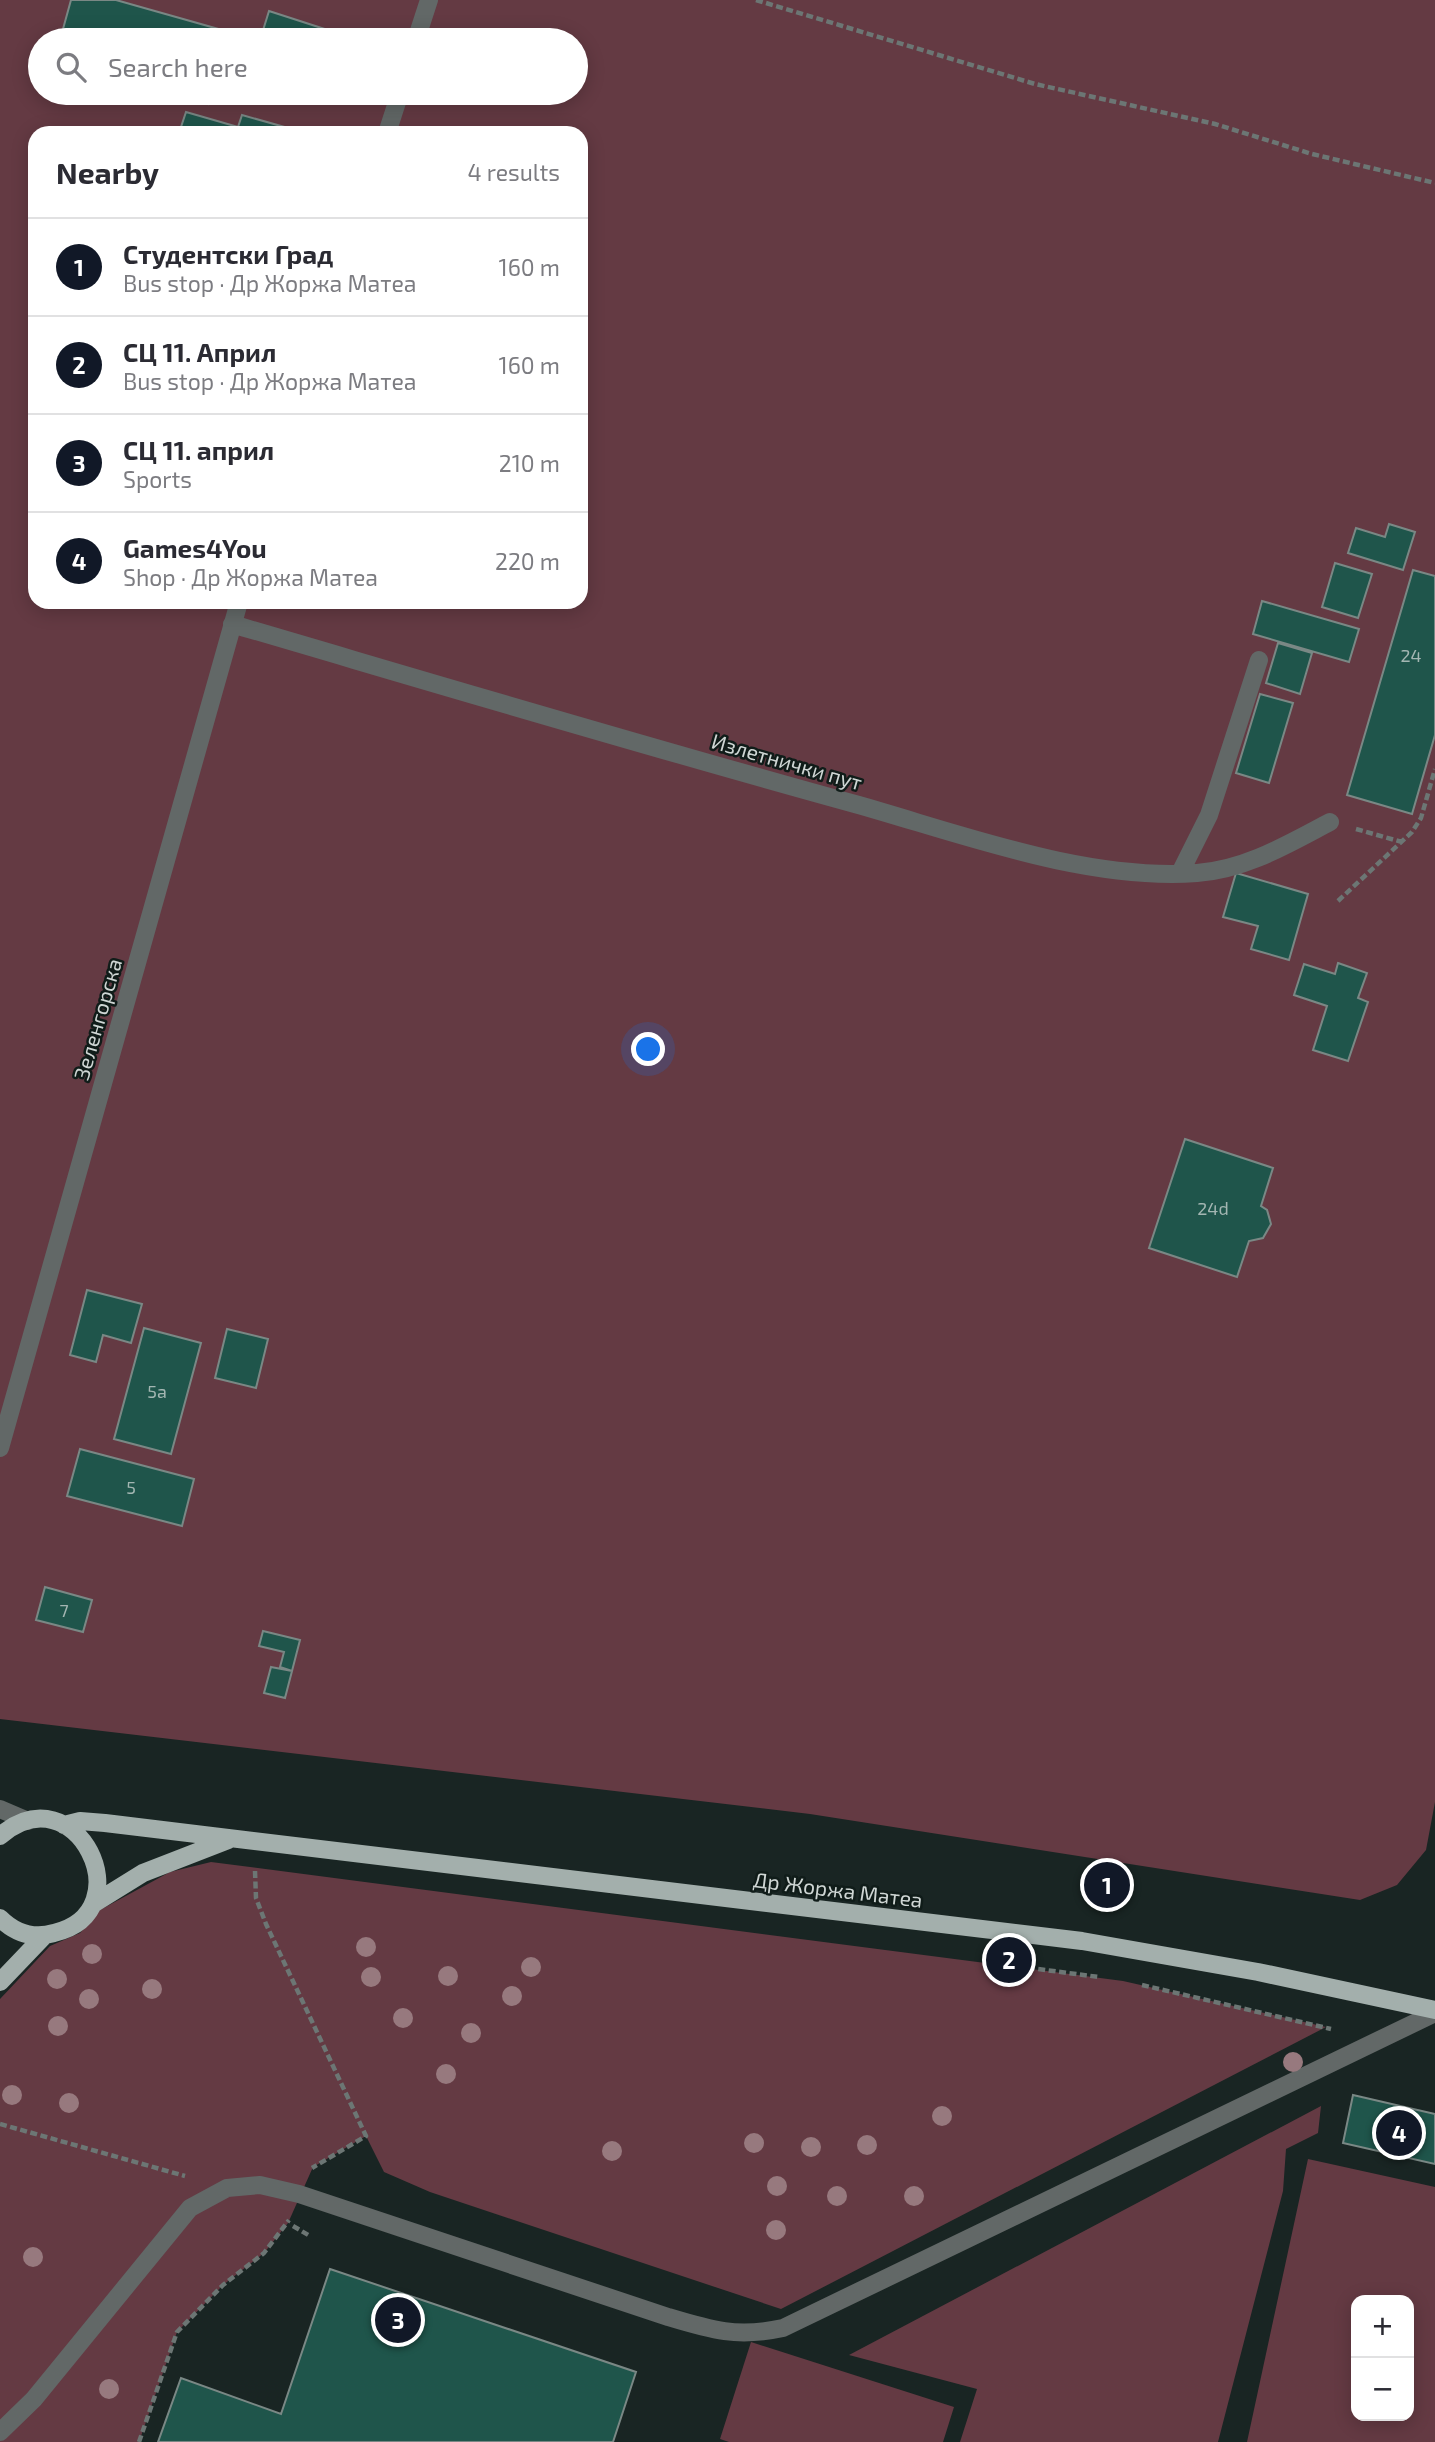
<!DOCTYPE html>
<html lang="en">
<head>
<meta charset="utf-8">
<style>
  :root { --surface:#fff; --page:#f2f2f3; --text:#2b2b33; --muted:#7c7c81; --line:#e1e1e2; --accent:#111827 }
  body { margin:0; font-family:"Exo 2",sans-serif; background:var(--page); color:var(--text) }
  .controls { position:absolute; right:21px; bottom:21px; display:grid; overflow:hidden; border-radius:14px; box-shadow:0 4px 18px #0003 }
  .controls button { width:63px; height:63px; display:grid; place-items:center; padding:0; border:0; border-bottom:2px solid var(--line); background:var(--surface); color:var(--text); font:35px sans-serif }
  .you { position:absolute; left:649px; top:1050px; width:24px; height:24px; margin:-18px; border:5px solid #fff; border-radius:50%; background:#1a73e8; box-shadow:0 0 0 10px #1a73e833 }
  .badge { display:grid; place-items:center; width:46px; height:46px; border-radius:50%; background:var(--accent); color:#fff; font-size:23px; font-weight:700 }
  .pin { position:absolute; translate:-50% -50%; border:4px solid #fff; box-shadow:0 2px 7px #0006 }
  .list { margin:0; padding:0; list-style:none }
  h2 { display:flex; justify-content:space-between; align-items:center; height:91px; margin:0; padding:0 28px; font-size:30px }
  h2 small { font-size:23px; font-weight:400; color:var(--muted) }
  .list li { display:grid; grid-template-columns:46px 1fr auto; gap:21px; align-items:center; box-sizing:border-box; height:98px; padding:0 28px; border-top:2px solid var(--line) }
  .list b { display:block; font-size:26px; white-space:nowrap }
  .list p { margin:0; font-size:23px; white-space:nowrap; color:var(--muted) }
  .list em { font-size:23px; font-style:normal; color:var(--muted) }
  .icon { flex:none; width:38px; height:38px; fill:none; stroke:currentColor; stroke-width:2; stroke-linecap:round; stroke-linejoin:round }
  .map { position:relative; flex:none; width:1435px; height:2442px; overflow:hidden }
  .search { position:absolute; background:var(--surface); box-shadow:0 4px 18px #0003; left:28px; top:28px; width:560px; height:77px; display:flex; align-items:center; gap:18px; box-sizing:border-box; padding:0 24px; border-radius:38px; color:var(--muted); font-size:26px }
  .panel { position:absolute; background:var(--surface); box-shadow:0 4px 18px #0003; left:28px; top:126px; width:560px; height:483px; border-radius:21px }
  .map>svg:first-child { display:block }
  .green { fill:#643a43; fill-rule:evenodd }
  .building { fill:#1f554b; stroke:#7a8885; stroke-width:2 }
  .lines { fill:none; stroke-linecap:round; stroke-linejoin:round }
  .path { stroke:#6c7674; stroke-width:4.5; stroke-dasharray:7 3.5; stroke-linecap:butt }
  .minor { stroke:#626867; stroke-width:18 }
  .major { stroke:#a3afac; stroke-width:18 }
  .tree { fill:#97797e }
  .labels { text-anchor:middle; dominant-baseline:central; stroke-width:5; stroke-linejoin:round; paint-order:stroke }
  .number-label { font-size:18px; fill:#a3b6b2 }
  .street-label { font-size:21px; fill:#cfd6d4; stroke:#101c19 }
</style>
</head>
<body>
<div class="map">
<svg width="1435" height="2442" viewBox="0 0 1435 2442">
  <rect width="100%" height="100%" fill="#192523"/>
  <path class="green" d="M0,0h1435v1802l-9,48 -29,35 -37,15 -550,-86 -810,-95zM40,40h536v53h-536zM35,133h546v469h-546z
    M211,1862l912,119 203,46 -545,282 -351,-117 -46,-20 -18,-36 -53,31 -25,56 -24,30 -41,32 -46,47 -38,110h-139v-443l50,-53 30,-13 20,-23 70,-38z
    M1321,2106l-3,27 -32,16 -3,42 -65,251h-258l17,-53 -128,-34z
    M1308,2159l127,28v255h-188zM1356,2300h53v116h-53z
    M751,2342l203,65 -11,35h-214l-9,-3z"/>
  <path class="building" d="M71,0h45l113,32 -3,8h-122l-41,-11z
    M269,11l71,23 -2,6h-78z
    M170,93h41l-3,11z
    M186,112l52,15 4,-12 46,13 -2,5h-107z
    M1389,524l26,8 -12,38 -55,-17 8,-25 29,9z
    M1335,563l37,11 -14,44 -36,-11z
    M1413,570l22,6v159l-23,79 -65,-19z
    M1262,601l97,28 -10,33 -96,-28z
    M1278,643l34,10 -12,41 -34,-11z
    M1260,694l33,9 -24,80 -33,-10z
    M1236,873l72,21 -19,66 -38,-11 7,-23 -35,-9z
    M1338,963l29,10 -9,25 10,4 -20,59 -35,-11 14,-44 -33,-11 10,-31 31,10z
    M1185,1139l88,29 -12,38 6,4 4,14 -8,14 -14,3 -12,36 -88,-29z
    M87,1290l55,14 -11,39 -28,-8 -7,27 -26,-7z
    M144,1328l57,15 -30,111 -57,-15z
    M227,1329l41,10 -12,49 -41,-10z
    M80,1449l114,30 -12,47 -115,-30z
    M45,1587l47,13 -9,32 -47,-12z
    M263,1631l37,9 -8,31 -12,-4 4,-15 -25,-6z
    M271,1667l21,4 -7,27 -21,-5z
    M1353,2095l82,19v50l-92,-21z
    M330,2269l306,103 -23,70h-455l23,-64 100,36z"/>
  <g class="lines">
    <path class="path" d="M756,0l279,84 180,40 97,30 123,29
      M1356,829l46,13
      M1338,901l74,-69 9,-14 14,-49
      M255,1871l1,27 10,26 100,212 -54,32
      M1007,1965l92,12
      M1142,1985l189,44
      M0,2124l185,52
      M293,2226l17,10
      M139,2442l38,-110 46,-47 41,-32 25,-33"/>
    <path class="minor" d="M416,40l13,-40
      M387,133l13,-40
      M232,624c208,61 415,123 623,180 107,30 230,77 342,69 48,-3 91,-29 133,-51
      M1180,873l29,-58 50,-155
      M0,1448l239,-846
      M0,1809l28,12
      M0,2432l34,-33 156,-191 37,-20 33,-3 39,9 369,123c43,13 69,21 115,11l652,-315"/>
    <path class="major" d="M64,1825l16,-4 25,2 977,118 176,31 177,38
      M0,1836c76,-66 145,76 54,97 -21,6 -39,0 -54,-15
      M93,1904l50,-31 85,-33
      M0,1982l44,-46"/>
  </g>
  <g class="tree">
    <circle cx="366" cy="1947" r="10"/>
    <circle cx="92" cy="1954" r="10"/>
    <circle cx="531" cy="1967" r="10"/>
    <circle cx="448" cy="1976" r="10"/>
    <circle cx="371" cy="1977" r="10"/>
    <circle cx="57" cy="1979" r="10"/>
    <circle cx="152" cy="1989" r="10"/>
    <circle cx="512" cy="1996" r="10"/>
    <circle cx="89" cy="1999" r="10"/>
    <circle cx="403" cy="2018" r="10"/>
    <circle cx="58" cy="2026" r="10"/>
    <circle cx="471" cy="2033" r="10"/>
    <circle cx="1293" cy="2062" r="10"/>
    <circle cx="446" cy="2074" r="10"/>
    <circle cx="12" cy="2095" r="10"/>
    <circle cx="69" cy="2103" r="10"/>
    <circle cx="942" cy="2116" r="10"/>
    <circle cx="754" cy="2143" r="10"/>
    <circle cx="867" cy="2145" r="10"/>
    <circle cx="811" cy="2147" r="10"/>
    <circle cx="612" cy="2151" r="10"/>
    <circle cx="777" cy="2186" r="10"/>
    <circle cx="837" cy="2196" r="10"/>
    <circle cx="914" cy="2196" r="10"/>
    <circle cx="776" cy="2230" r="10"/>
    <circle cx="33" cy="2257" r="10"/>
    <circle cx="109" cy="2389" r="10"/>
  </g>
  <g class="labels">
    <g class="number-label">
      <text x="1411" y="655">24</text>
      <text x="1213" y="1208">24d</text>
      <text x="157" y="1391">5a</text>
      <text x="131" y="1487">5</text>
      <text x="64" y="1610">7</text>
    </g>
    <g class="street-label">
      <text transform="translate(787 761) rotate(16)">Излетнички пут</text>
      <text transform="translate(97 1019) rotate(-74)">Зеленгорска</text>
      <text transform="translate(838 1889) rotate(7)">Др Жоржа Матеа</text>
    </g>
  </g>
</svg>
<div class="controls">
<button>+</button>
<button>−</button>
</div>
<div class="you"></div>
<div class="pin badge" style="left:1107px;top:1885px">1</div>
<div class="pin badge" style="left:1009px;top:1960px">2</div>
<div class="pin badge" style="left:398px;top:2320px">3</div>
<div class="pin badge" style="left:1399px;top:2133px">4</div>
<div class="search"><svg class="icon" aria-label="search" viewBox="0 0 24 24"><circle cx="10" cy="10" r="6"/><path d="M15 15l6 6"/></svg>Search here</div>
<section class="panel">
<h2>Nearby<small>4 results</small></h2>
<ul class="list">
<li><span class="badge">1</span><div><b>Студентски Град</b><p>Bus stop · Др Жоржа Матеа</p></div><em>160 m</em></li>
<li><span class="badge">2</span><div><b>СЦ 11. Април</b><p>Bus stop · Др Жоржа Матеа</p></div><em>160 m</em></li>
<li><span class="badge">3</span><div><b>СЦ 11. април</b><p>Sports</p></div><em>210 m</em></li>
<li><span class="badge">4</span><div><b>Games4You</b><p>Shop · Др Жоржа Матеа</p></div><em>220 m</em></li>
</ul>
</section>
</div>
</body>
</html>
